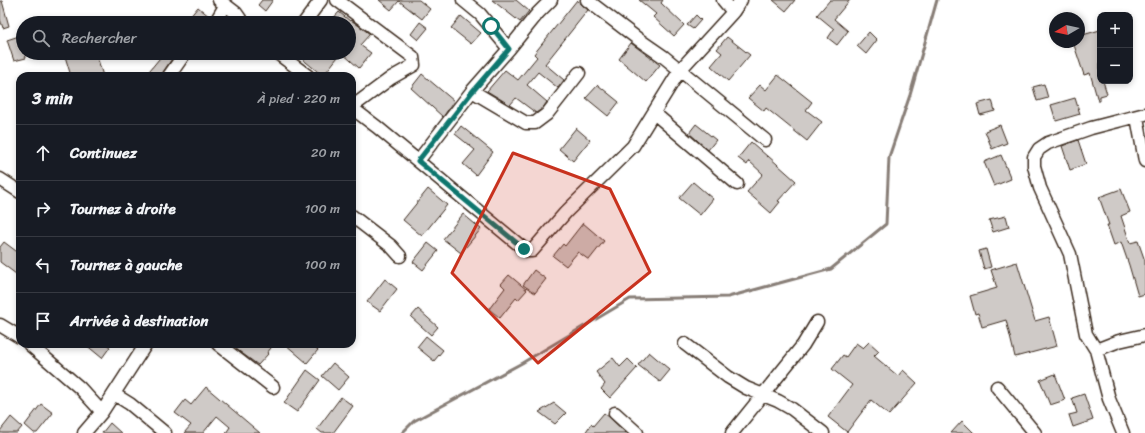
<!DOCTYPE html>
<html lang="fr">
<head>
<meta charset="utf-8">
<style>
  :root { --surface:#171b24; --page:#20242c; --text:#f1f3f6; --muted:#9ea1a6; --line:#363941 }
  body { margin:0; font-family:Sriracha,sans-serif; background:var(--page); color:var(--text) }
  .controls { position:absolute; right:12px; top:12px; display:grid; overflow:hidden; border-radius:8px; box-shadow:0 2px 6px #0003 }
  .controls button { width:36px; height:36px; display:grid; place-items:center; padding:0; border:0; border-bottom:1px solid var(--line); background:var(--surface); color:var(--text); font:20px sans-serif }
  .compass { position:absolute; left:1049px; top:12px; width:36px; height:36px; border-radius:50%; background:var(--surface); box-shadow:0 2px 6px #0003; rotate:261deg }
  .stop { position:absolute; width:12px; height:12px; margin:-9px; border:3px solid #0f766e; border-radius:50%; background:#fff }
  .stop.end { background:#0f766e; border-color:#fff; box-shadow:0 1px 4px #0008 }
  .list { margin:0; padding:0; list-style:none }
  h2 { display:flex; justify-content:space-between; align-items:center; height:52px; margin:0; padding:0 16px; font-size:17px }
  h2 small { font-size:13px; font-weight:400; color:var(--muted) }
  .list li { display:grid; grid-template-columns:26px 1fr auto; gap:12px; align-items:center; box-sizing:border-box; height:56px; padding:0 16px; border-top:1px solid var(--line) }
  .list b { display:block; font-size:15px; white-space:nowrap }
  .list em { font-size:13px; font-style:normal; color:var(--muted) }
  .icon { flex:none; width:22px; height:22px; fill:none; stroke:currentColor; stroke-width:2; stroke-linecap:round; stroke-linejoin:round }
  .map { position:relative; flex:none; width:1145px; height:433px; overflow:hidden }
  .search { position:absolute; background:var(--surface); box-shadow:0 2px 6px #0003; left:16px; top:16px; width:340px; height:44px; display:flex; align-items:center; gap:10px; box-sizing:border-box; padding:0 14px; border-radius:22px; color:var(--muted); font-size:15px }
  .panel { position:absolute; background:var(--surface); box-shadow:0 2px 6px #0003; left:16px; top:72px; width:340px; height:276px; border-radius:12px }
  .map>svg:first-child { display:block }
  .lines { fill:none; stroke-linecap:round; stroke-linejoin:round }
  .stream { stroke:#887e77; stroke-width:3 }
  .building { fill:#cfcac7; stroke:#3b2a1e }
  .minor-casing { stroke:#3b2a1e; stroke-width:15 }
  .minor { stroke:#fff; stroke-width:12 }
  .route { stroke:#0f766e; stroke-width:5 }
  .marked { fill:#c8321e; fill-opacity:0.2; stroke:#c8321e; stroke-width:3; stroke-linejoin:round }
</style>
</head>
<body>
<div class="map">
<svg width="1145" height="433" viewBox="0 0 1145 433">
  <rect width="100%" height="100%" fill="#fff"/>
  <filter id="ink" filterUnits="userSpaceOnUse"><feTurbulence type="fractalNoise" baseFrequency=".025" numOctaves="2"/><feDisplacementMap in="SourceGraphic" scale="8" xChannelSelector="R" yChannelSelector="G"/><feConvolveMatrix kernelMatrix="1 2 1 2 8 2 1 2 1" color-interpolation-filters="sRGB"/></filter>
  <g filter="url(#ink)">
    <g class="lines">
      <path class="stream" d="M402,433l12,-12 108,-58 108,-64 98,-2 103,-28 55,-45 3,-67 21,-62 27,-95"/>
    </g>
    <path class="building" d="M262,0h11l-8,11 -7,-6z
      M379,0h40l11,9 -8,10 -23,-18 -8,9z
      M492,0h24l13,11 -9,11z
      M577,0l11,10 -43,54 19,16 -6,8 -20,-16 -11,13 20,17 -5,7 -6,4 -20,-15 -6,7 -23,-14 18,-21 13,10 19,-23 -3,-3z
      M639,0h24l-2,3 23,22 -10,11 -21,-19 3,-3z
      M773,0h22l-9,11z
      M830,0h20l-16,19 14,12 -11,14 -9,-7 6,-9 -17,-14z
      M0,1h2l7,25 -6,2 -3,-9z
      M198,7l12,10 -2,6h-23z
      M339,12l11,9 1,-1 19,14 -10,11 11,8 -12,15 -17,-15h7v-30h-20z
      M696,15l5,5 -8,9 -6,-4z
      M461,16l20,17 -10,11 -20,-16z
      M420,22l8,6 -10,12 -7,-6z
      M1100,30v51h3l4,13 -7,2v5h-2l-8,-28 -6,2 -11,-33h6v-6z
      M869,32l8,8 -11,14 -9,-8z
      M19,36l4,12v5h2l1,5 -12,3 -7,-21z
      M727,37l23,18 -22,26 -17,-15 11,-13 -5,-4z
      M631,43l29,22 -14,17 -27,-23z
      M64,53h32l7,23h-32z
      M164,53h12l-13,19 -1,4h-17z
      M295,53h46l-18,23z
      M422,74l32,27 -11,16 -32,-29z
      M778,75l34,27 -6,8 16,12 -15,19 -41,-33 -2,3 -16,-13 12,-13 6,5z
      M1044,84l4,14 -11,3 -4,-14z
      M598,85l21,17 -11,14 -22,-18z
      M1075,98l5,16 -24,7 -5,-16z
      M992,100l3,11 -15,4 -3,-11z
      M696,124l20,16 -8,10 -19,-17z
      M1000,125l7,18 -15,6 -7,-18z
      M461,126l32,26 -17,23 -13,-11 12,-14 -20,-16z
      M576,128l14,12 -17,21 -14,-12z
      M1078,140l8,24 -16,6 -8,-24z
      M751,142l17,15v-1l28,25 -18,20 2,1 -9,11 -24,-21 16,-18 -14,-13 -2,4 -9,-7z
      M1001,155l10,24 -17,7 -10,-24z
      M693,182l20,17 -13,16 -21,-17z
      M428,189l19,16 -25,31 -19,-16z
      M1121,189l9,23 -9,4 9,27 8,-2 7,20v33l-7,2 -9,-31 -8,-23 -7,3 -7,-20h2l-10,-28z
      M463,214l18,15 -20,24 -18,-14z
      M1006,216l3,11 -16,5 -4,-12z
      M583,223l21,18 -15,19 -11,-8 -12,14 -13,-10 10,-12 2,2z
      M4,242l16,12v14l-4,6 -16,-12v-15z
      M428,243l10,8 -15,19 -10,-8z
      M986,249l5,18 -7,2 -5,-18z
      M1017,262l18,59 14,-4 8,29 -42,11 -9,-37 -24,7 -4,-14 -3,1 -5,-18 27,-8 -6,-18z
      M534,270l12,9 -11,14 -12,-8z
      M509,275l18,15 -9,10 -2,-2 -16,20 -11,-9 16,-21 -4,-4z
      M385,279l12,10 -17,22 -13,-9z
      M418,309l20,18 -7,8 -20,-18z
      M426,336l17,14 -9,11 -17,-14z
      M869,342l10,9 -5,5 24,20 5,-6 14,13 -28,32 -18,-15 -24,32 -19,-15 24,-32 -20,-16 11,-14 3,2 10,-14 7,5z
      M85,344h21l4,3 -8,11z
      M241,344h33l-7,9 1,1 -10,11 -22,-16z
      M285,344h27l6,6 -11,13z
      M649,352l21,18 -10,12 -22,-17z
      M613,358l7,9 8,-8 9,9 -27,30 -9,-9 4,-5 -9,-12z
      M333,363l16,14 -11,13 -16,-14z
      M307,370l13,10 -23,32 -13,-9z
      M1055,374l10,26 -15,5 -10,-25z
      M206,387l54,46h-34l4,-6 -13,-11 -14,17h-19l7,-8 -16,-12 10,-13 6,5z
      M1084,394l9,26 -20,7 -4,-12 8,-2 -5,-15z
      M341,397l12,9 -20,27h-11l-5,-4z
      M554,403l12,10 -11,11 -16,-12z
      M41,404l12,9 -16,20h-3l-9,-8z
      M604,413l5,4 17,16h-41l6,-9 2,2z
      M11,417l11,10 -5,6h-17v-2z
      M962,421l12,12h-23z
      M110,423l11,10h-19z"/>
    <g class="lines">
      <defs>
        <path id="minor" d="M219,0l17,13 7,10
          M337,0l76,57 1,8 -23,13 -39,29
          M463,0l17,14 29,35
          M587,0l51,39 26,18 101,83
          M723,0l10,12
          M215,23l10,-17
          M304,23l17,-23
          M277,53l31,23
          M169,76l16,-23
          M472,91l54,32h9l12,-9 32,-41
          M352,108l25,19 147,122 4,2h4l34,-39 67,-66 47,-76 53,-58 8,-12
          M654,113l83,71
          M1137,117l8,44
          M418,161l54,-70 37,-42 29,-36 13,-13
          M0,179l20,13
          M352,216l39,30 9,10
          M0,325l20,12
          M29,344l51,44 22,24
          M218,344l55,43
          M685,344l43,33 18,11 32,13 14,8 31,24
          M1096,350l23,-9 26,-6
          M997,387l38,46
          M114,394l16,10 35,29
          M615,413l22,20
          M84,433l18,-21 44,-68
          M732,433l71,-88 14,-23
          M1123,433l-14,-34 -13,-49 -10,-16 -16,-80 -30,-66 -6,-22v-9l5,-8 9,-6 43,-15 54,-14"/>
      </defs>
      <use href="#minor" class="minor-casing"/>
      <use href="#minor" class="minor"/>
    </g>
  </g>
  <g class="lines" filter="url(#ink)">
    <path class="route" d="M491,26l18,23 -37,43 -54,69 106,88"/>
  </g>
  <path class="marked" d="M513,153l97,36 40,83 -112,91 -86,-90z"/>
</svg>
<div class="controls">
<button>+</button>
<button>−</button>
</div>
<svg class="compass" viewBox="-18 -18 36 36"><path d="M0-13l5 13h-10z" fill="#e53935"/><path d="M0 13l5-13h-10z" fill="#9ea1a6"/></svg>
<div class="stop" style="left:491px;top:26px"></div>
<div class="stop end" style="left:524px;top:249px"></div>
<div class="search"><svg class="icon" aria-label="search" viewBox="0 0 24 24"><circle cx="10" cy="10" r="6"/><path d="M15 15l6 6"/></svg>Rechercher</div>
<section class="panel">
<h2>3 min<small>À pied · 220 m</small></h2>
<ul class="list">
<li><svg class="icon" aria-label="ahead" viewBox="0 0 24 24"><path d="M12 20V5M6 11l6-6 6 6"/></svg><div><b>Continuez</b></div><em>20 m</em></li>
<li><svg class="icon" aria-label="right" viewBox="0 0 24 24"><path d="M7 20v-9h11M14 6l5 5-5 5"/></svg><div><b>Tournez à droite</b></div><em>100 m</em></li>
<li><svg class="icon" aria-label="left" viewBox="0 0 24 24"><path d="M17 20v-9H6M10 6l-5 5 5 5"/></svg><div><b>Tournez à gauche</b></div><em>100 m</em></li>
<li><svg class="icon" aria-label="arrive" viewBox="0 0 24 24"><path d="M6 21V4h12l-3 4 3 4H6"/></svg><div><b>Arrivée à destination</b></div></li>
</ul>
</section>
</div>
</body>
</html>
